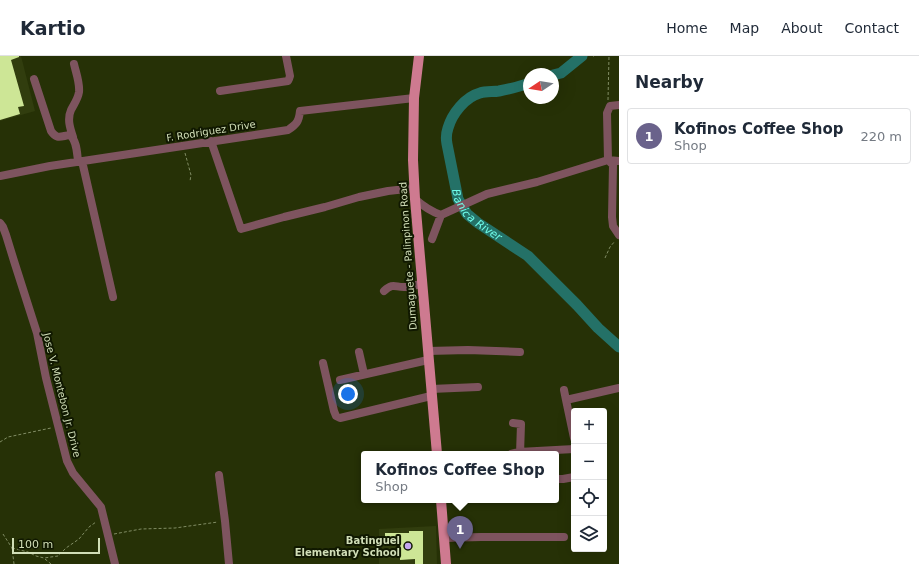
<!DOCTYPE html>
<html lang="en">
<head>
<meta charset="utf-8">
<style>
  :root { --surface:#fff; --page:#f2f2f3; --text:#1f2937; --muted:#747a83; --line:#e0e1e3; --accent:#6a628b }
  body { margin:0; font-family:"DejaVu Sans",sans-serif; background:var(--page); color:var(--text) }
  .controls { position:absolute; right:12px; bottom:12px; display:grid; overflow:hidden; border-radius:4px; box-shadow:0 4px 16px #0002 }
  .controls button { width:36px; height:36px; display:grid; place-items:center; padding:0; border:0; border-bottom:1px solid var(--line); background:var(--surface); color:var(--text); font:20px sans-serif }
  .compass { position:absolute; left:523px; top:12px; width:36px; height:36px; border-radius:50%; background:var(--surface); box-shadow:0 4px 16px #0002; rotate:258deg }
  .scale { position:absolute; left:12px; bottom:10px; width:88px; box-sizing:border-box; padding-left:4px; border:2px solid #d1deb7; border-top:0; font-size:11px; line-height:14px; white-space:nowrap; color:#d1deb7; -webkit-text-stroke:3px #101800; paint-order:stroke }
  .you { position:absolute; left:348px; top:338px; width:14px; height:14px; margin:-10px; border:3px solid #fff; border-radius:50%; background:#1a73e8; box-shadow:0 0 0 6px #1a73e833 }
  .badge { display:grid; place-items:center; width:26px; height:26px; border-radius:50%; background:var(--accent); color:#fff; font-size:13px; font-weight:700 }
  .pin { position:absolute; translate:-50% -33px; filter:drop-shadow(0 1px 2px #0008) }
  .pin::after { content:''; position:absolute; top:21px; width:14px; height:12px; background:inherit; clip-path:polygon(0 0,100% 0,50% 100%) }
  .popup { position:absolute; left:361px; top:395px; width:198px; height:52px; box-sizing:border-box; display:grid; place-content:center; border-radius:4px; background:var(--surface); filter:drop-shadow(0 1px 3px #0005); font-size:13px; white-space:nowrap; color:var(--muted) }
  .popup b { font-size:15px; color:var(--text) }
  .popup::after { content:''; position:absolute; left:50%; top:100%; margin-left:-8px; border:8px solid transparent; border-top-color:var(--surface) }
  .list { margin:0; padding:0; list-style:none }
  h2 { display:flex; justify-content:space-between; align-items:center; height:52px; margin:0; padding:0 16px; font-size:17px }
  h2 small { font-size:13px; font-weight:400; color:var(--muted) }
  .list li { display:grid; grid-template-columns:26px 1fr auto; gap:12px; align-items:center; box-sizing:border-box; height:56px; margin:0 8px 8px; padding:0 8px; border:1px solid var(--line); border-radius:4px }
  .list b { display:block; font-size:15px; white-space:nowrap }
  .list p { margin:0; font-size:13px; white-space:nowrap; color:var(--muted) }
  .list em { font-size:13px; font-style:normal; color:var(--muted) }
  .icon { flex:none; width:22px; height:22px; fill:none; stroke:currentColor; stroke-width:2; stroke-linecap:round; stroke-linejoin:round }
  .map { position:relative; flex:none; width:619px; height:508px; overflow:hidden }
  header { display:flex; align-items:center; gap:24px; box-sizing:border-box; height:56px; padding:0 20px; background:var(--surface); border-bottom:1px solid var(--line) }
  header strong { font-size:19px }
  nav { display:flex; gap:22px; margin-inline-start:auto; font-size:14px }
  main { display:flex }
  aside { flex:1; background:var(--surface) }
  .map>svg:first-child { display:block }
  .built { fill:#313d0e }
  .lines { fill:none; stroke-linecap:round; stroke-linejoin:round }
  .river { stroke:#247167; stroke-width:11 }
  .building { fill:#cde696 }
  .path { stroke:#808c63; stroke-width:1; stroke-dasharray:3 2; stroke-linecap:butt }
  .minor { stroke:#7e545f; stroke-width:8 }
  .major { stroke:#ce7a90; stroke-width:10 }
  .poi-dot { fill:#c5a7f1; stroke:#101800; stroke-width:1.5 }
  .labels { text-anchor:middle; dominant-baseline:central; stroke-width:4; stroke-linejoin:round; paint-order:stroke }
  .street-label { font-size:10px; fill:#d1deb7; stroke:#101800 }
  .poi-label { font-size:10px; font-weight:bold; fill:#d1deb7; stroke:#101800; text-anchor:end }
  .water-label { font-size:11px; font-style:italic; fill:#6ffbe8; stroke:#101800 }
</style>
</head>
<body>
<header>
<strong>Kartio</strong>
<nav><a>Home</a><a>Map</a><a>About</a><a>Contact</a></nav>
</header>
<main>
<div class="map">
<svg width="619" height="508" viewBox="0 0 619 508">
  <rect width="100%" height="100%" fill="#263106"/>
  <path class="built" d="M0,0h21l14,55 -35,10z
    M436,470l1,38h-58v-35z"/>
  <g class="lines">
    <g class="river">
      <path d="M553,19l8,-2 21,-17"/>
      <path id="s1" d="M529,27c-10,4 -20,6 -30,8 -6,1 -13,0 -19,2 -15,4 -28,21 -32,35 -2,6 -2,11 -1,16l11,55 9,15 11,9 50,33 49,49 21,23 21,19"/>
    </g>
  </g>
  <path class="building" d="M0,0h19v1l-8,3 13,46 -6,1 2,7 -20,6z
    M409,475h14v33h-8v-5l-15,1v-19h-15v-8h24z"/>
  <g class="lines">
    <path class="path" d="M593,0h1
      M608,44l1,-44
      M185,97l6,22 -1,6
      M605,202l5,-11 5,-6
      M0,386l8,-5 43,-9
      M3,478l9,14 2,16
      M114,478l27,-5 34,-1 43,-6
      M12,492l16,4 8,4 8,2 14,-2 8,-8 13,-9 10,-12 7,-5
      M45,503l6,5"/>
    <path class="minor" d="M34,23l17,52c6,9 10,5 19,4 7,6 7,18 8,26
      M220,35l68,-10 1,-2 1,-3 -4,-20
      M619,49l-9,1 -3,7 1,47 5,5 -1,52 1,9 6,9
      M73,81c-3,-9 -6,-18 -2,-27 3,-6 7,-11 8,-18 1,-9 -3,-19 -5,-28
      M211,85l30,88 43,-12 41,-10 34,-10 29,-6 27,-3
      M82,105l31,136
      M0,120l50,-10 238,-36c9,-6 11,-9 12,-19l114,-13
      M415,143c9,8 15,12 26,16
      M0,167l3,4 3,8 8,26 23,72 9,45 21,83 6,12 28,34 14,57
      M432,183l9,-24 46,-21 50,-12 71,-22 11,1
      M384,235c10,-9 11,-3 22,-4 5,-1 11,-2 16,-3
      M428,295l40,-1 52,2
      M359,296l5,22
      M323,307l11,48 2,5 4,2 91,-22
      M340,324l88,-20
      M431,333l47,-2
      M564,334l2,10
      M513,367l8,1 -1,30
      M574,382l-8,-38 53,-12
      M511,398l8,-2 55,-3
      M219,419l6,46 4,43
      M556,423h7l11,-2
      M444,482l37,-1h83"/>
    <path class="major" d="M419,0l-5,42 -1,62 2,39 22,255
      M441,444l5,64"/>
  </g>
  <circle class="poi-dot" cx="408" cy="490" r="4"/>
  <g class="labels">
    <g class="street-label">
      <text transform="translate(211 75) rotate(-9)">F. Rodriguez Drive</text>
      <text transform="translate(408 200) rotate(-94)">Dumaguete - Palinpinon Road</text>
      <text transform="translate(62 339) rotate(76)">Jose V. Montebon Jr. Drive</text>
    </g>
    <g class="poi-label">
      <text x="400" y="484">Batinguel<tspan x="400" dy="12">Elementary School</tspan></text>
    </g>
    <g class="water-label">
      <text stroke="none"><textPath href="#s1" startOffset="196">Banica River</textPath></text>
    </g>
  </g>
</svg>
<div class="controls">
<button>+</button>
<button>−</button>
<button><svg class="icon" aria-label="locate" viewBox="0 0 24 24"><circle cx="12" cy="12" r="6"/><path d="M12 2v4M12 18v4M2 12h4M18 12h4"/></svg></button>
<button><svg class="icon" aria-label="layers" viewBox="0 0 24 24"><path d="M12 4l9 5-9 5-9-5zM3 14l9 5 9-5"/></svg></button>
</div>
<svg class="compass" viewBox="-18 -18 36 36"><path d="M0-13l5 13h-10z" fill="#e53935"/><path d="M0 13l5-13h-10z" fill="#747a83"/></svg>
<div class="scale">100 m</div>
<div class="you"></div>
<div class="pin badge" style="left:460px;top:493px">1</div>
<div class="popup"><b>Kofinos Coffee Shop</b>Shop</div>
</div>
<aside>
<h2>Nearby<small></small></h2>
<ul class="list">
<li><span class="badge">1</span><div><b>Kofinos Coffee Shop</b><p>Shop</p></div><em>220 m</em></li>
</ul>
</aside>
</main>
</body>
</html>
